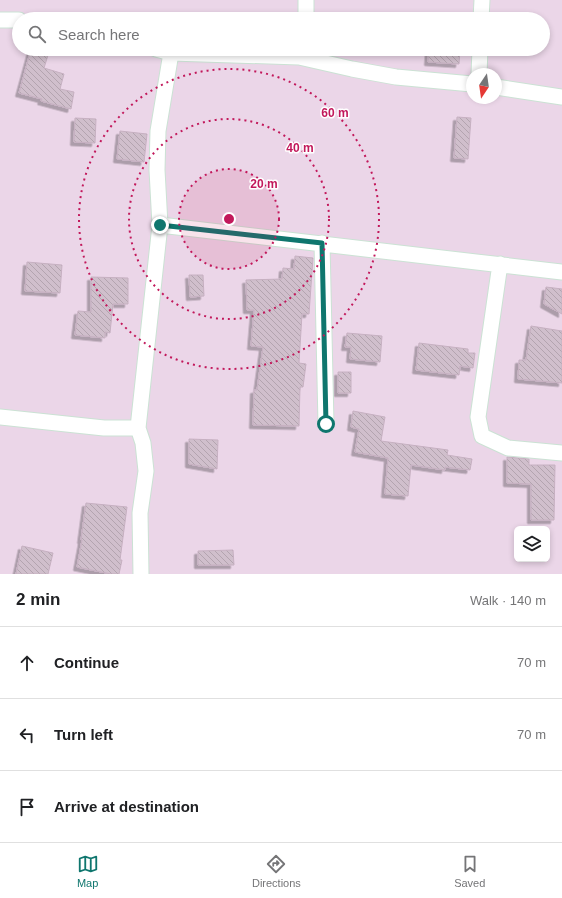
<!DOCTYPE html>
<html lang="en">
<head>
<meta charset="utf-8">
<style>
  :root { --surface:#fff; --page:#f6f6f6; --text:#202124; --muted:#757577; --line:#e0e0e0; --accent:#0f766e }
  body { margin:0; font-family:Arial,sans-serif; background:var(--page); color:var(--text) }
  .controls { position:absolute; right:12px; bottom:12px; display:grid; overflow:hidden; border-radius:6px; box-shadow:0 2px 6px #0003 }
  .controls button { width:36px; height:36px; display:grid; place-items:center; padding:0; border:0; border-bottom:1px solid var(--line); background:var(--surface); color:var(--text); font:20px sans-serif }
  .compass { position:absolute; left:466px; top:68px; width:36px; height:36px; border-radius:50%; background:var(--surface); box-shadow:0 2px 6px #0003; rotate:193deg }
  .stop { position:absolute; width:12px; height:12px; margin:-9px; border:3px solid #0f766e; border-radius:50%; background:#fff }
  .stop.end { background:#0f766e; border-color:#fff; box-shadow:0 1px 4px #0008 }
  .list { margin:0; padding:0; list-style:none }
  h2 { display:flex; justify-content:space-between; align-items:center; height:52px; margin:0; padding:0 16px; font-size:17px }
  h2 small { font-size:13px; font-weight:400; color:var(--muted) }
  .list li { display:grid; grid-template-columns:26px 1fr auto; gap:12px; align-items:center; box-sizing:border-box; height:72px; padding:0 16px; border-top:1px solid var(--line) }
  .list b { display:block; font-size:15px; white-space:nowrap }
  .list em { font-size:13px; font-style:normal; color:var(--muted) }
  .icon { flex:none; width:22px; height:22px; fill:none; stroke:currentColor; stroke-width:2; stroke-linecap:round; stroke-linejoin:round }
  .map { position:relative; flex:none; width:562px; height:574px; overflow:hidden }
  .search { position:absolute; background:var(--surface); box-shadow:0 2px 6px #0003; left:12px; right:12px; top:12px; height:44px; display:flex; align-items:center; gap:10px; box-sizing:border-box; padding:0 14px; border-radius:22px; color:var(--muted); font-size:15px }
  .sheet { height:268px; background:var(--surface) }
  nav { display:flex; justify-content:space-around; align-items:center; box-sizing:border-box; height:56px; border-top:1px solid var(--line); background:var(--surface); font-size:11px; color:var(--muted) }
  nav a { display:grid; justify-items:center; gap:2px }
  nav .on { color:var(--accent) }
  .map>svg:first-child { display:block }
  .building { fill:url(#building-back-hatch); stroke:#c6b0c1; filter:url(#shadow) }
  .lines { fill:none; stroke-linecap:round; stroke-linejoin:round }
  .minor-casing { stroke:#cbe2d4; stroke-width:17 }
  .minor { stroke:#fff; stroke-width:15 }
  .route { stroke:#0f766e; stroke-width:5 }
  .ring { fill:none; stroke:#c2185b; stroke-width:2; stroke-dasharray:2 4 }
  .centre { fill:#c2185b; stroke:#fff; stroke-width:2 }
  .ring-label { font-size:12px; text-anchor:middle; font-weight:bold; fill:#c2185b; stroke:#fff; stroke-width:3; stroke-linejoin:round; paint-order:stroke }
</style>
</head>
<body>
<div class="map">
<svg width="562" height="574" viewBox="0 0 562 574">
  <defs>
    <pattern id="building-back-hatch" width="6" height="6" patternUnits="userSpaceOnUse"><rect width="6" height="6" fill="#d0bfcc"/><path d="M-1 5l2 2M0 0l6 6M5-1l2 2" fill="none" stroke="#b3a4af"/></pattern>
    <filter id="shadow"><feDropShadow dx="-3.5" dy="3.5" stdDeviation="0" flood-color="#0004"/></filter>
  </defs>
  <rect width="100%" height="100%" fill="#ebd6e8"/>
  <path class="building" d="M31,49h7l11,3 -5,16 20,6 -4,15 14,3 -3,17 -30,-8 1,-2 -23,-6z
    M429,49h31l-1,15 -31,-2z
    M457,117l14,1 -3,41 -14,-1z
    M75,118l21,1 -1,24 -21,-1z
    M120,131l27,3 -3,28 -27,-3z
    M295,256l18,2 -4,56h-7l-3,49 7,1 -3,23h-3l-1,39 -46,-1 1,-35h3l6,-43 -12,-1 3,-36h-7l-1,-30 36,-1 1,-11 11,1z
    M27,262l35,3 -2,28 -35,-2z
    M189,275h14l1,21 -14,1z
    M91,277l37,1v26h-15l-3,29 -5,-1v6l-30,-3 3,-24 13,1z
    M546,287l16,2v25l-18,-10z
    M531,326l31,5v52l-44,-4 1,-19h7z
    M347,333l35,3 -2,26 -30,-3 1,-12h-6z
    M419,343l49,6v4h7l-2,15 -13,-2 -1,9 -43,-5z
    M338,372h13v21h-13z
    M353,411l32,6 -4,24 67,9 -1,5 25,4 -2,11 -25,-3v3l-34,-5 -3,31 -23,-2 3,-36 -33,-6 4,-23 -8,-2z
    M189,439l29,1 -1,29 -28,-5z
    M507,457l22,2v6h26l-1,55h-23v-36l-24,-1z
    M86,503l41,4 -7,53h2l-3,14h-8l-34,-7 5,-27h-1z
    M22,546l31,7 -5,21h-32z
    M233,550l1,15h-36v-14z"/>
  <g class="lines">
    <defs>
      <path id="minor" d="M306,0v19
        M481,19l1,-19
        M0,20h19
        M156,49l15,4 128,4 53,12 44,8 76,7
        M479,74l1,-25
        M496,87l66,10
        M160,225l402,47
        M322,243l4,181
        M500,264l-22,153 4,19 26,12 54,5
        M0,417l104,11h34
        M141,574l-1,-61 6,-42 -3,-28 -5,-15 22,-203 -3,-55 1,-39 13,-78"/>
    </defs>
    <use href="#minor" class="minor-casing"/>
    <use href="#minor" class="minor"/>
  </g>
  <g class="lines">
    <path class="route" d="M160,225l162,18 4,181"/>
  </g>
  <circle cx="229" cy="219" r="50" fill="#c2185b" fill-opacity=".12"/>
  <g class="ring">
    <circle cx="229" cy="219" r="50"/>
    <circle cx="229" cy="219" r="100"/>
    <circle cx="229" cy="219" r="150"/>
  </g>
  <circle cx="229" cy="219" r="6" class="centre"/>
  <g class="ring-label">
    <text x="335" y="117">60 m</text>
    <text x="300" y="152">40 m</text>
    <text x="264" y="188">20 m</text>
  </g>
</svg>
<div class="controls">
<button><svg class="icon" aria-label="layers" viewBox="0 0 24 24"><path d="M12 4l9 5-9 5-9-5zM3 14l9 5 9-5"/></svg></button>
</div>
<svg class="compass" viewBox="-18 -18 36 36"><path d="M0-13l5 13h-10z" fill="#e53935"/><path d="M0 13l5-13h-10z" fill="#757577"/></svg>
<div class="stop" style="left:326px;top:424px"></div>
<div class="stop end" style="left:160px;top:225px"></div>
<div class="search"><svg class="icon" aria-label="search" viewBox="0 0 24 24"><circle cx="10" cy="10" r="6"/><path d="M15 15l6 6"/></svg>Search here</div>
</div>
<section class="sheet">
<h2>2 min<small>Walk · 140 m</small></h2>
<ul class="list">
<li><svg class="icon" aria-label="ahead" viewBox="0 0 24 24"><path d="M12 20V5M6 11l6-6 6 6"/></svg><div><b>Continue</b></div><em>70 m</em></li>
<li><svg class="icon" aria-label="left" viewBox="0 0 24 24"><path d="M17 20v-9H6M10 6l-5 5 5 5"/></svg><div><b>Turn left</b></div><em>70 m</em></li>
<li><svg class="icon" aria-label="arrive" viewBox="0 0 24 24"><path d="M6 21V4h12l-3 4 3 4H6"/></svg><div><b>Arrive at destination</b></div></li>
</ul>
</section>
<nav>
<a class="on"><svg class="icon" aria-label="map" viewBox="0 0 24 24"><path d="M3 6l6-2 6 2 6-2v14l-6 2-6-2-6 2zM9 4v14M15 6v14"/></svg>Map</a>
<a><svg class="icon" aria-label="directions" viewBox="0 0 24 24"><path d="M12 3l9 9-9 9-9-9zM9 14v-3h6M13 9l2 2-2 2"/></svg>Directions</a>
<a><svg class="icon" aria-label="saved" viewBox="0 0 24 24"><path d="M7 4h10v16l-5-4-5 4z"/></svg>Saved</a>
</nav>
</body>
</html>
